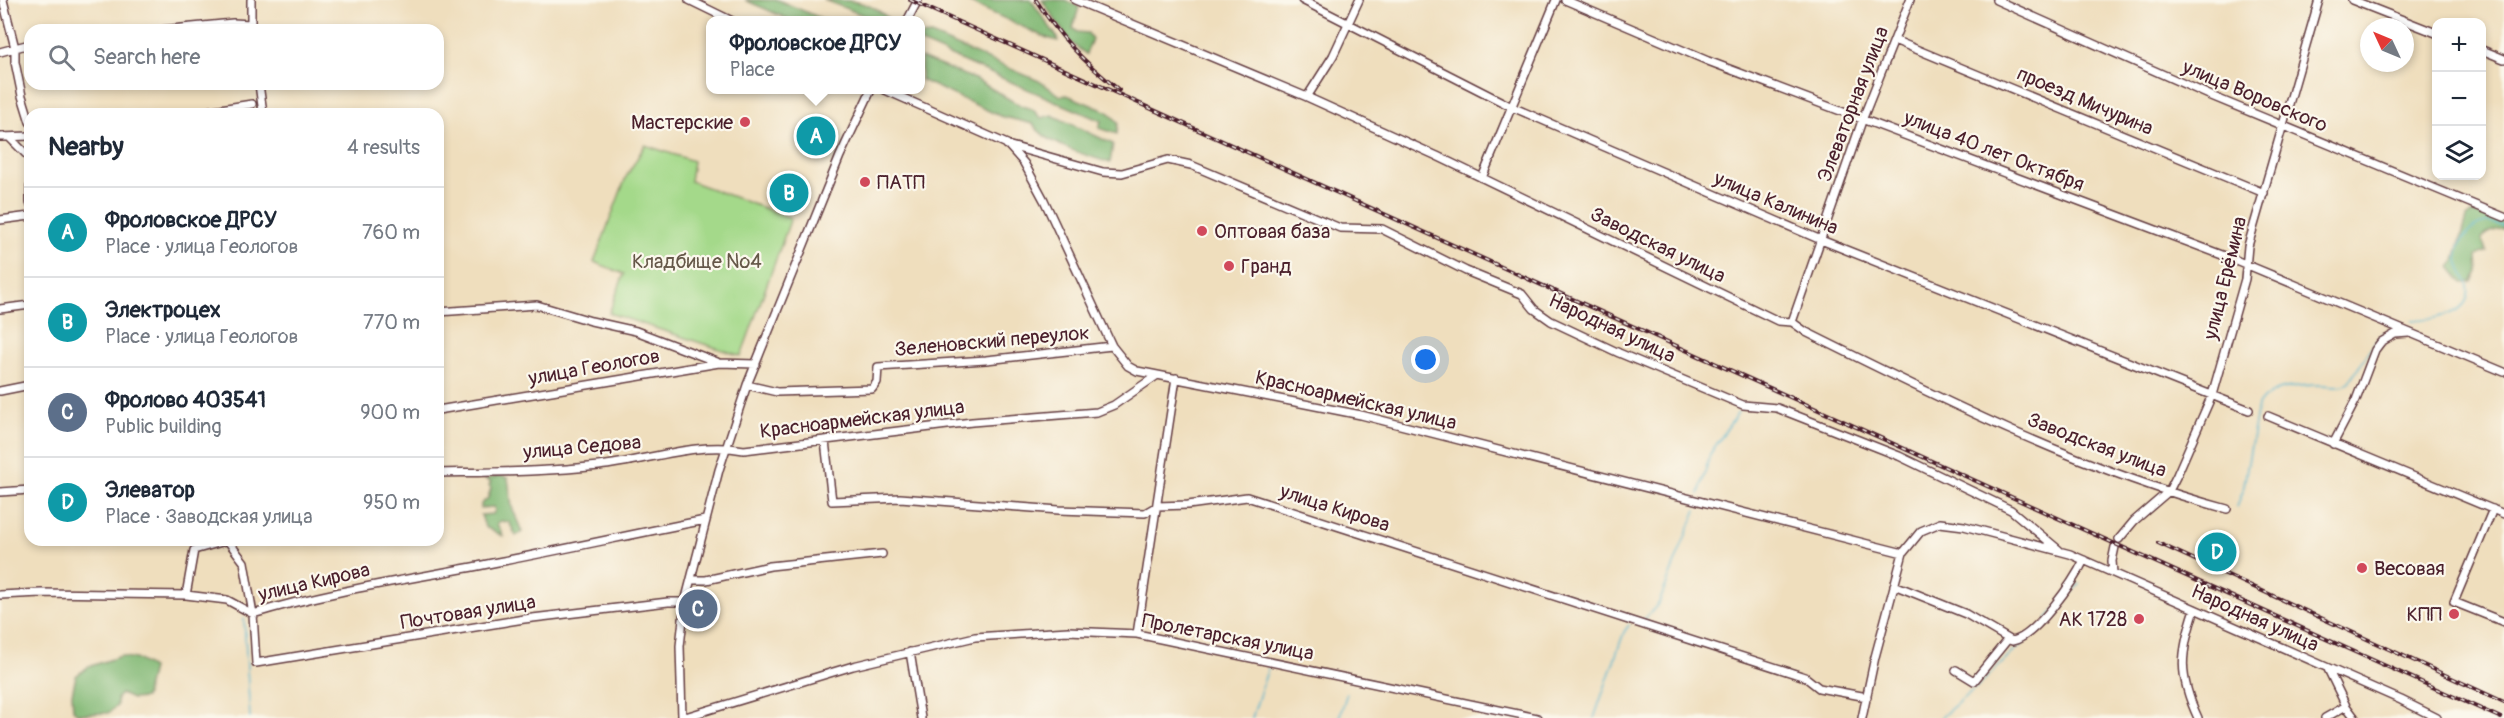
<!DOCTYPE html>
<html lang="en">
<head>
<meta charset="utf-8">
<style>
  :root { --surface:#fff; --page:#f2f2f3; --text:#1f2937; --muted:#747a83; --line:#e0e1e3; --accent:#d1495b }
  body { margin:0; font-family:Pangolin,sans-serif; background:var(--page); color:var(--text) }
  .controls { position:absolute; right:18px; top:18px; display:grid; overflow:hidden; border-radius:12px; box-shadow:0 3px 9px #0003 }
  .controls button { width:54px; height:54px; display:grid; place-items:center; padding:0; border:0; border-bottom:2px solid var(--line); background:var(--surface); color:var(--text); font:30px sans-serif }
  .compass { position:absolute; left:2360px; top:18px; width:54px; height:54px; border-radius:50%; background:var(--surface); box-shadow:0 3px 9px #0003; rotate:314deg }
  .you { position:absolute; left:1426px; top:360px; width:21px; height:21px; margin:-15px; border:4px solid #fff; border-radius:50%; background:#1a73e8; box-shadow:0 0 0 9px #1a73e833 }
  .badge { display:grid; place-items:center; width:39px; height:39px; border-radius:50%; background:var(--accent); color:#fff; font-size:20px; font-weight:700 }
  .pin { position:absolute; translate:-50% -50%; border:3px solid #fff; box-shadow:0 2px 6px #0006 }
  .popup { position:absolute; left:706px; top:16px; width:219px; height:78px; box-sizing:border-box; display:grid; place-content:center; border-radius:12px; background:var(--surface); filter:drop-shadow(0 2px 4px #0005); font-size:20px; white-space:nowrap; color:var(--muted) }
  .popup b { font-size:22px; color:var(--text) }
  .popup::after { content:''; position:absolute; left:50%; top:100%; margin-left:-12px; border:12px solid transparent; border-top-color:var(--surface) }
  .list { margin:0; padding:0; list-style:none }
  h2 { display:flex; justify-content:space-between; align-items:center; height:78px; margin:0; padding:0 24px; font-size:26px }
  h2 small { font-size:20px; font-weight:400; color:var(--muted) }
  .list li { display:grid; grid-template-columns:39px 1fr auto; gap:18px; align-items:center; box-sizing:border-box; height:90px; padding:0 24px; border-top:2px solid var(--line) }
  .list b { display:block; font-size:22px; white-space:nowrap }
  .list p { margin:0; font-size:20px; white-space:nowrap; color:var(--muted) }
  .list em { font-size:20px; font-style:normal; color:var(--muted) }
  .icon { flex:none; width:33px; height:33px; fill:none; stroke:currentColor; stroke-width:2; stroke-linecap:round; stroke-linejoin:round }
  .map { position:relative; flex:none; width:2504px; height:718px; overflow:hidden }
  .search { position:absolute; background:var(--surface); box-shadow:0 3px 9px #0003; left:24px; top:24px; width:420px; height:66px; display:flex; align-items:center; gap:15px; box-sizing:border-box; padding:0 21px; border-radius:18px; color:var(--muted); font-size:22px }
  .panel { position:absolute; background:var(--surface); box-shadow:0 3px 9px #0003; left:24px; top:108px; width:420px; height:438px; border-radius:18px }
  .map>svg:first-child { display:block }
  .green { fill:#a4d98a; stroke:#777c5a; stroke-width:1.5 }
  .forest { fill:#83b976; stroke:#666c50; stroke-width:1.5 }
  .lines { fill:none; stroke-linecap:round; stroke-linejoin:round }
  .stream { stroke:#4eb2cd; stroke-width:1.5 }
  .minor-casing { stroke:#633c41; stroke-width:10 }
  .minor { stroke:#fff; stroke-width:7 }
  .rail-casing { stroke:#4a1f2b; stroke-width:4 }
  .rail { stroke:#fbf7ec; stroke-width:1.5; stroke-dasharray:4.5; stroke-linecap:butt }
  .poi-dot { fill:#d1495b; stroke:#fbf7ec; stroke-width:2 }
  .labels { text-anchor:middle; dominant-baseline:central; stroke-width:4.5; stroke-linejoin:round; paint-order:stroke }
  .street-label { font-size:20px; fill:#4a1f2b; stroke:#fbf7ec }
  .poi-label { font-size:20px; fill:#4a1f2b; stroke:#fbf7ec; text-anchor:start }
  .park-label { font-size:20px; fill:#655748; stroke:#fbf7ec }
</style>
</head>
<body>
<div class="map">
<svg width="2504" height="718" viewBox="0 0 2504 718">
  <rect width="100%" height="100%" fill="#fbf7ec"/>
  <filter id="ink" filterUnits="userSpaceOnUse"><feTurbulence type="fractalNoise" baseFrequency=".0167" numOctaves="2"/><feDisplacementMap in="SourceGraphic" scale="12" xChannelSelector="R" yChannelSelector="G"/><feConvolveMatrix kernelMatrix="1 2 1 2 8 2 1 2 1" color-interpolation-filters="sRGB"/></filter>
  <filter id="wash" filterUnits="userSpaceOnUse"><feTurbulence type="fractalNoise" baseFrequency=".008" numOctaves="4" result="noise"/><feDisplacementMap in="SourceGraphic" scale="24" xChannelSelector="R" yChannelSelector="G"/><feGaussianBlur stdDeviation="1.35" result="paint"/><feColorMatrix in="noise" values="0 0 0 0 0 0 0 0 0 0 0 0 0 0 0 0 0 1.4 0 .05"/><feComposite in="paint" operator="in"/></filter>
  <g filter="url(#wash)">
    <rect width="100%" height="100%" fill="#efdebd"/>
    <path class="green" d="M645,145l48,16 -3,20 101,37 -50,138 -132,-43 15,-39 -30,-12 32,-85z"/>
    <path class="forest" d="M745,0h33l47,20h-35z
      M824,0c26,0 46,0 66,20h-14z
      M964,0h67l26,37 1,4 -11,-3z
      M1042,0h23l14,7 -6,21 4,4 11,1 4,6 -6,15 -16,-12z
      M931,35l108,46 22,15 6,-1 41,17 10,10 -1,12 -18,-6 2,-7 -180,-78v-7z
      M921,58l56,22 42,25 13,4 9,9 11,-3 61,29 -3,19c-23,-8 -64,-18 -77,-39l-33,-8 -79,-36z
      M2472,214c11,3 21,2 32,6v9c-9,0 -16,3 -23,10l6,12 -10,5 1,16 -6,10 -9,1 -13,-16 5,-7 12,-42z
      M501,476l7,2 4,29 10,25 -6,4 -7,-14 -9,-1 -3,3 6,12 -18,-9 -4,-12 12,-1 2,-4 -1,-3 -13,1v-4l7,-6 3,-10 -2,-3 2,-3 -6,-3z
      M121,656l18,4 13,8 -7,30 -13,1 -11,-5 -4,4v8l-9,7 -30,1 -5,-4 -1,-16 4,-18 12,-9z"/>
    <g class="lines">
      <path class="stream" d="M2412,321c22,-2 65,-6 55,-39 -3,-7 -8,-14 -9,-22 -2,-16 12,-35 28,-37 5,-1 12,2 18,3
        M1699,494l11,-40 28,-42
        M2237,507l6,-16 15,-85c11,-20 43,-21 64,-21 6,0 17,2 23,0 8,-3 26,-43 39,-52
        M244,619l6,99
        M2047,619l33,-35
        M1644,620l15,-17 37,-93
        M1252,718l16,-50
        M1339,718l8,-25
        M1594,718l30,-86 5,-7
        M1940,718l40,-34 58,-55"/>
    </g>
  </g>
  <g filter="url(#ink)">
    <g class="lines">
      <defs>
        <path id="minor" d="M3,0l12,48v14l7,34 8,26
          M251,0v30
          M689,0l43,21
          M1075,0l232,97 130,59 341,165 14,1 14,10c134,67 276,138 421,177
          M1302,0l210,107 309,133 428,170
          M1565,0l143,61 530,200 266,111
          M1996,0l213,95 295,122
          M2352,0l84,33
          M907,21l11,-21
          M162,30l71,-7 18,1
          M1894,40l370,153
          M2482,50l22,9
          M0,52l30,-8
          M259,84l4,29
          M885,90l122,54 17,19 20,37 68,146 16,20 9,5 224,44 542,138
          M1307,97l26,-41 26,-56
          M189,114l63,-10
          M0,137l30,-1
          M9,137l21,21
          M1007,145l96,27 19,1 46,-13 23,5 149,63 42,1 84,42 56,23 12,15 17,12 68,32 124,52 34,3 122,48 112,54 48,40
          M1482,178l74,-178
          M30,187v16
          M0,220l30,-4
          M0,309l30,-4
          M438,312l99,-7 54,16 45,10 81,31
          M1792,322l71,-204 47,-118
          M747,385l30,7 95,-3 5,-7 1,-15 108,-7 126,-14
          M0,391l30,-6
          M438,410l281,-47 37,1
          M2268,416l236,98
          M825,441l7,60 68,-3 159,12 86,3 12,-7 31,-1 59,-8 558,180 14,11 48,9
          M2333,444l23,-44 19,-50 6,-8 14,-8 14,-1
          M438,473c53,-1 108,-1 161,-7 48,-5 97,-25 145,-16l228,-28 125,-10 17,-7 42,-29
          M0,492l30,-2
          M2493,509l-39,93 50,20
          M2119,539l15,-18 35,-30 8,-16 35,-80 33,-116 3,-33 71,-246
          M228,541l16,21 9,52 3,49 268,-44 144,-17h17
          M2113,573l-1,-12 3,-14
          M691,580h15l64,-14 112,-12
          M1894,585l72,29 46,27c23,-3 62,-60 72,-81
          M0,595l41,-2 145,2 41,5 26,14c82,-25 167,-36 250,-53 68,-13 135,-28 202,-41
          M186,595l8,-45 35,-10
          M2195,609c-15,45 -17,66 3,109
          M1137,634l39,-256
          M910,652l11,66
          M2328,669l18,37 9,12
          M1956,670l18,11 34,-42
          M682,718l171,-52 122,-29 93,-6 69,3 400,84
          M682,718l-2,-72 5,-44 34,-132 28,-85 93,-229 31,-66
          M1862,718l13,-61 28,-104 18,-22 19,-8 24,3 106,28 331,146 36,18
          M2325,718l21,-12"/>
      </defs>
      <use href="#minor" class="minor-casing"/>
      <use href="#minor" class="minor"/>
      <defs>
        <path id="rail" d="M910,0l1591,718
          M1036,0c25,39 47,61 83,90
          M2158,543l346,159"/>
      </defs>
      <use href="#rail" class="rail-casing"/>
      <use href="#rail" class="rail"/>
    </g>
  </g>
  <g class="poi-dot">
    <circle cx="745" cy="122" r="6"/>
    <circle cx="865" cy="182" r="6"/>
    <circle cx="1202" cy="231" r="6"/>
    <circle cx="1229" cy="266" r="6"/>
    <circle cx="2362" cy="568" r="6"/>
    <circle cx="2454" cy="614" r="6"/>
    <circle cx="2139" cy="619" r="6"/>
  </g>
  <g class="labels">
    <g class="street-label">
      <text transform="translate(2255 96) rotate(23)">улица Воровского</text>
      <text transform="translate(2085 101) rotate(23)">проезд Мичурина</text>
      <text transform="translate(1853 104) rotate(-69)">Элеваторная улица</text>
      <text transform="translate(1994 151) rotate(21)">улица 40 лет Октября</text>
      <text transform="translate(1776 203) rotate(23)">улица Калинина</text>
      <text transform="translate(1658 245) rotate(26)">Заводская улица</text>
      <text transform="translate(2225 278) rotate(-76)">улица Ерёмина</text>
      <text transform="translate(1612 328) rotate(25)">Народная улица</text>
      <text transform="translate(992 341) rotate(-5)">Зеленовский переулок</text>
      <text transform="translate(594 367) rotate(-10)">улица Геологов</text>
      <text transform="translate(1356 400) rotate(13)">Красноармейская улица</text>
      <text transform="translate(862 419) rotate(-7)">Красноармейская улица</text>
      <text transform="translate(2097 445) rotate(21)">Заводская улица</text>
      <text transform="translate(582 447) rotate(-5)">улица Седова</text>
      <text transform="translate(1335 508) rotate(18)">улица Кирова</text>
      <text transform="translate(314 582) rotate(-13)">улица Кирова</text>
      <text transform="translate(468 612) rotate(-9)">Почтовая улица</text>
      <text transform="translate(2255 618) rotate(24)">Народная улица</text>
      <text transform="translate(1228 637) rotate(11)">Пролетарская улица</text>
    </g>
    <g class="poi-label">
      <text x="733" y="122" text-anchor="end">Мастерские</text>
      <text x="877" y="182">ПАТП</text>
      <text x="1214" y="231">Оптовая база</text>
      <text x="1241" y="266">Гранд</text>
      <text x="2374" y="568">Весовая</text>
      <text x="2442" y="614" text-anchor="end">КПП</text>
      <text x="2127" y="619" text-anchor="end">АК 1728</text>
    </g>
    <g class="park-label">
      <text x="697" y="261">Кладбище №4</text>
    </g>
  </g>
</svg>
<div class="controls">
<button>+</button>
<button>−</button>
<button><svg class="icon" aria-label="layers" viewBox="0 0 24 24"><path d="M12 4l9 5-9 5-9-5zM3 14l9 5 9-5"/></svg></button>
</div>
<svg class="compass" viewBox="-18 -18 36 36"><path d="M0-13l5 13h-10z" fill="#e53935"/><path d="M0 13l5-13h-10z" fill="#747a83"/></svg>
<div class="you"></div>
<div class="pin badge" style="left:816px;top:136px;background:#0f9aa8">A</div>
<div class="popup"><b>Фроловское ДРСУ</b>Place</div>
<div class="pin badge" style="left:789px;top:193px;background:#0f9aa8">B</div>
<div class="pin badge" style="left:698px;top:609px;background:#5c6f8a">C</div>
<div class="pin badge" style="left:2217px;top:552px;background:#0f9aa8">D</div>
<div class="search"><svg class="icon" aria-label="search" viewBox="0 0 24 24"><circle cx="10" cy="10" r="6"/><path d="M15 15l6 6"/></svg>Search here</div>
<section class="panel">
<h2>Nearby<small>4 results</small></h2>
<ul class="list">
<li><span class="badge" style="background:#0f9aa8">A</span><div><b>Фроловское ДРСУ</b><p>Place · улица Геологов</p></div><em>760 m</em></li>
<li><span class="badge" style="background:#0f9aa8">B</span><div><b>Электроцех</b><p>Place · улица Геологов</p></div><em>770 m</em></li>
<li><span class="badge" style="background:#5c6f8a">C</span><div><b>Фролово 403541</b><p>Public building</p></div><em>900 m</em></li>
<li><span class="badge" style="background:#0f9aa8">D</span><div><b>Элеватор</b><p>Place · Заводская улица</p></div><em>950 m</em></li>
</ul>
</section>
</div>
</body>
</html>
